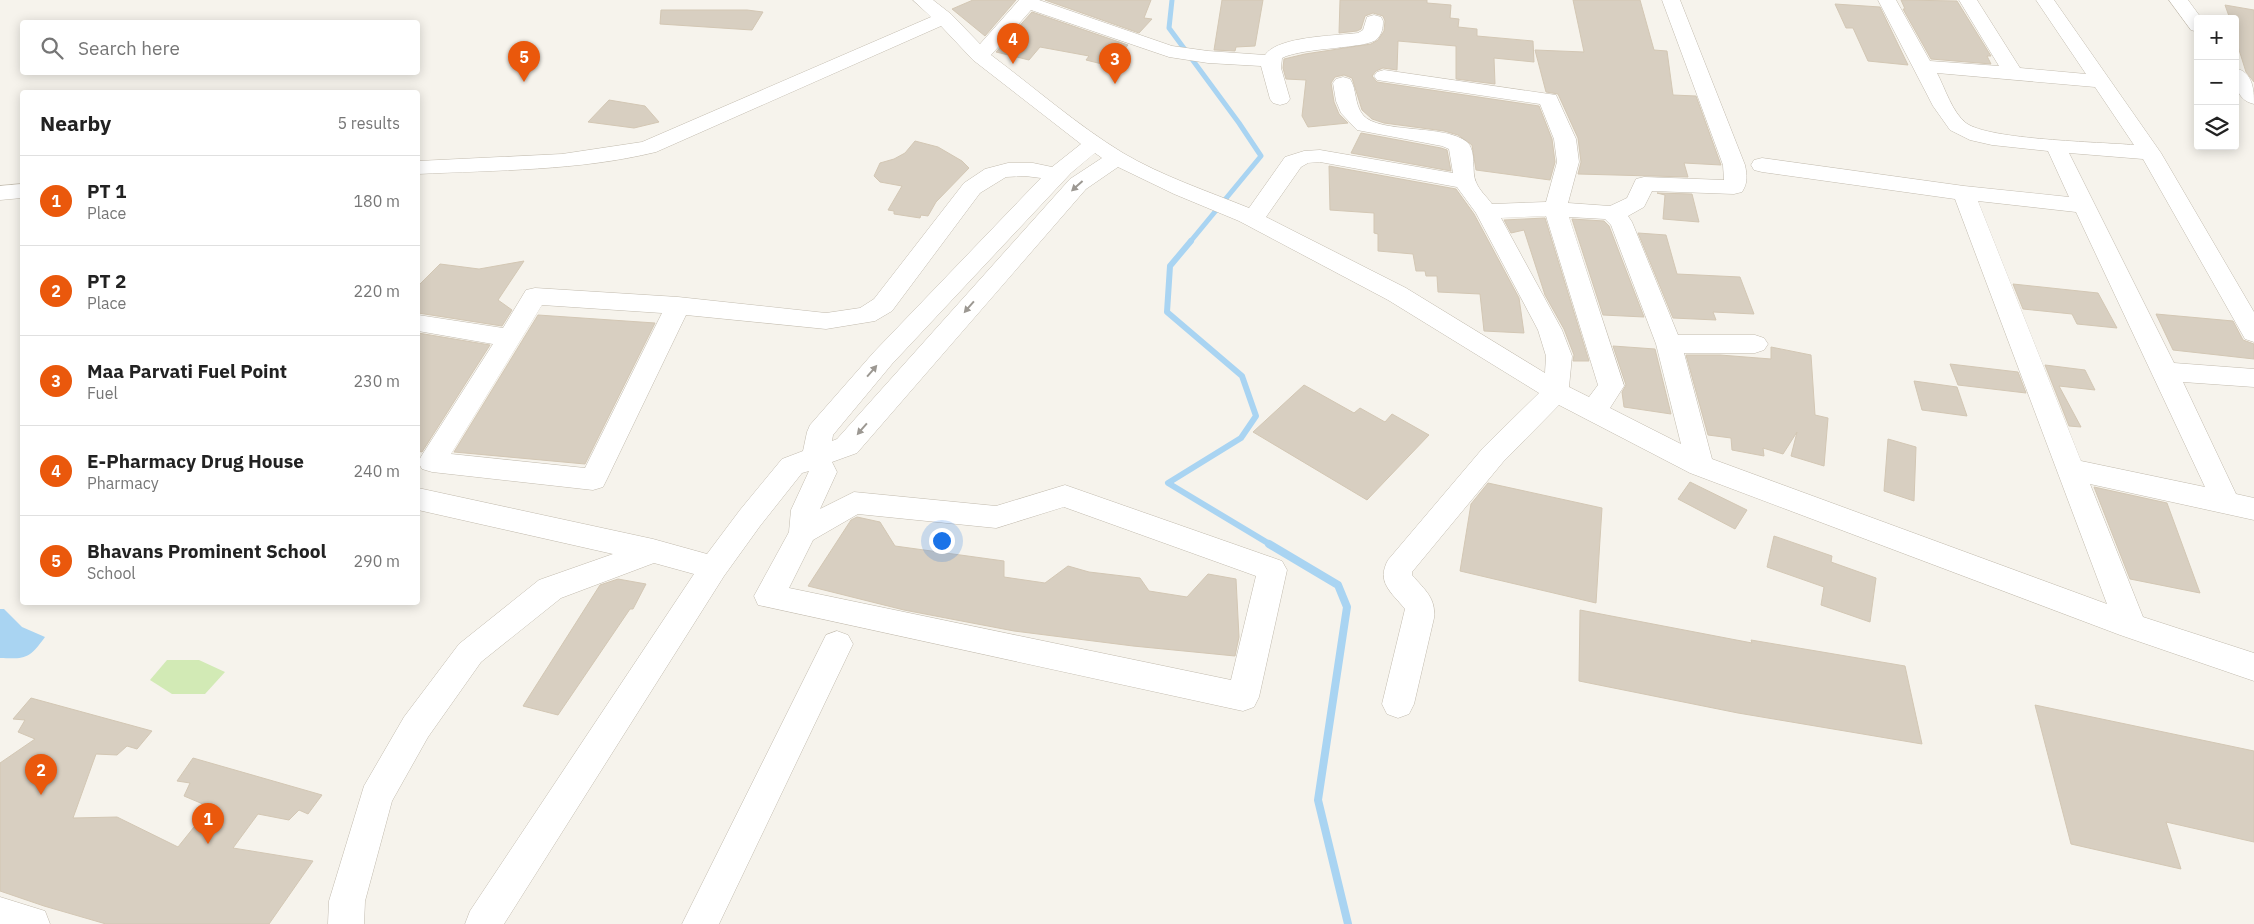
<!DOCTYPE html>
<html lang="en">
<head>
<meta charset="utf-8">
<style>
  :root { --surface:#fff; --page:#f6f6f6; --text:#222; --muted:#767676; --line:#e0e0e0; --accent:#ea580c }
  body { margin:0; font-family:"IBM Plex Sans",sans-serif; background:var(--page); color:var(--text) }
  .controls { position:absolute; right:15px; top:15px; display:grid; overflow:hidden; border-radius:5px; box-shadow:0 2px 12px #0003 }
  .controls button { width:45px; height:45px; display:grid; place-items:center; padding:0; border:0; border-bottom:1px solid var(--line); background:var(--surface); color:var(--text); font:25px sans-serif }
  .you { position:absolute; left:941px; top:540px; width:18px; height:18px; margin:-12px; border:4px solid #fff; border-radius:50%; background:#1a73e8; box-shadow:0 0 0 8px #1a73e833 }
  .badge { display:grid; place-items:center; width:32px; height:32px; border-radius:50%; background:var(--accent); color:#fff; font-size:16px; font-weight:700 }
  .pin { position:absolute; translate:-50% -41px; filter:drop-shadow(0 1px 2px #0008) }
  .pin::after { content:''; position:absolute; top:26px; width:18px; height:15px; background:inherit; clip-path:polygon(0 0,100% 0,50% 100%) }
  .list { margin:0; padding:0; list-style:none }
  h2 { display:flex; justify-content:space-between; align-items:center; height:65px; margin:0; padding:0 20px; font-size:21px }
  h2 small { font-size:16px; font-weight:400; color:var(--muted) }
  .list li { display:grid; grid-template-columns:32px 1fr auto; gap:15px; align-items:center; box-sizing:border-box; height:90px; padding:0 20px; border-top:1px solid var(--line) }
  .list b { display:block; font-size:19px; white-space:nowrap }
  .list p { margin:0; font-size:16px; white-space:nowrap; color:var(--muted) }
  .list em { font-size:16px; font-style:normal; color:var(--muted) }
  .icon { flex:none; width:28px; height:28px; fill:none; stroke:currentColor; stroke-width:2; stroke-linecap:round; stroke-linejoin:round }
  .map { position:relative; flex:none; width:2254px; height:924px; overflow:hidden }
  .search { position:absolute; background:var(--surface); box-shadow:0 2px 12px #0003; left:20px; top:20px; width:400px; height:55px; display:flex; align-items:center; gap:12px; box-sizing:border-box; padding:0 18px; border-radius:5px; color:var(--muted); font-size:19px }
  .panel { position:absolute; background:var(--surface); box-shadow:0 2px 12px #0003; left:20px; top:90px; width:400px; height:515px; border-radius:5px }
  .map>svg:first-child { display:block }
  .green { fill:#d2eab5 }
  .water { fill:#a9d4f2 }
  .lines { fill:none; stroke-linecap:round; stroke-linejoin:round }
  .stream-far2 { stroke:#a9d4f2; stroke-width:5 }
  .stream-far1 { stroke:#a9d4f2; stroke-width:6 }
  .stream { stroke:#a9d4f2; stroke-width:8 }
  .building { fill:#d8cfc1; stroke:#d3c7b4 }
  .minor-casing { stroke:#c2bbae; stroke-width:1 }
  .minor { fill:#fff; fill-rule:evenodd }
  .oneway { fill:#9c9892 }
</style>
</head>
<body>
<div class="map">
<svg width="2254" height="924" viewBox="0 0 2254 924">
  <rect width="100%" height="100%" fill="#f6f3ec"/>
  <path class="green" d="M167,660h32l26,12 -20,22h-33l-22,-14z"/>
  <path class="water" d="M0,609h4l18,18 23,10c-16,22 -19,22 -45,21z"/>
  <g class="lines">
    <path class="stream-far2" d="M1172,0l-3,28 70,95 22,33 -71,86"/>
    <path class="stream-far1" d="M1191,241l-21,25 -3,46 75,64 14,40 -15,22 -73,45 103,62"/>
    <path class="stream" d="M1269,544l69,41 9,22 -29,193 30,124"/>
  </g>
  <path class="building" d="M973,0h43l-31,36 -33,-27z
    M1045,0h106l-7,18 8,1 -13,14z
    M1222,0h41l-8,46 -19,1 -1,4 -21,-1z
    M1340,0h87v3l24,2 -1,13 9,1 -1,8 19,2v7l56,5 1,21 -40,-4 1,26 -39,-5v-33l-58,-5 -1,29 -14,-2 -7,3 -4,5 5,6 162,24 13,33 3,23 -5,18 -74,-10 -4,-25 -14,-10 -14,-4 -60,-8 -12,-4 -10,-9 -10,-32 -8,-3 -9,2 -4,6 3,19 5,12 9,9 -40,4 -6,-11 4,-36 -20,-1 -3,-11 1,-9 21,-5 66,-10 7,-4 6,-9 1,-10 -2,-5 -10,-3 -8,3 -4,13 -4,2 -18,2z
    M1573,0h67l14,50 13,1 6,44 23,1 25,69 -37,-2 4,14 -110,-3 3,-12 -3,-24 -20,-44 -12,-2 -11,-42 49,2z
    M1901,0l56,1 34,55h-4l4,8 -60,-5 -28,-50h2z
    M1835,4l45,3 28,58 -40,-4 -15,-33h-7z
    M2225,5l29,5v72l-8,-10 -11,-35v-18h-5z
    M661,10h86l16,2 -11,18 -92,-6z
    M1032,12l96,33 -18,21 -24,-6 3,-4 -49,-9 -11,13 -33,-8z
    M609,100l36,6 14,16 -25,6 -46,-6z
    M1361,133l80,15 6,2 4,21 -100,-18z
    M915,141l23,6 24,14 7,7 -33,34 -8,14 -7,-1 -1,3 -26,-4v-3l-6,-1 14,-24 -22,-4 -6,-6 6,-13 14,-4 11,-6z
    M1329,166l127,23 18,25 45,84 5,35 -40,-2 -4,-37 -42,-2 -1,-16h-11l-1,-5h-9l-3,-17 -35,-3v-17l-4,-1v-20l-44,-3z
    M1657,193l35,1 7,28 -36,-3 2,-24z
    M1545,218l44,143h-16l1,-6 -10,-26 -19,-34 -21,-65 -13,3 -7,-13z
    M1572,219l32,2 5,5 35,91 -41,-2z
    M1638,233l28,2 11,39 63,3 14,37 -41,-2 3,8 -43,-2z
    M524,261l-26,39 14,10 -10,16 -84,-13v-27l22,-22 39,5z
    M2013,284l85,9 19,35 -40,-4 -5,-10 -49,-5z
    M2156,314l77,7 10,19 11,4v15l-81,-9z
    M538,315l117,8 -70,141 -131,-12z
    M418,333l72,12 -68,107 -4,-1z
    M1613,346l42,3 16,65 -47,-7 -2,-15 4,-7z
    M1771,347l40,8 4,60 13,3 -4,48 -33,-10 6,-24 -14,22 -20,-6 1,8 -32,-6 -1,-12 -23,-3 -22,-80h34l51,4z
    M1950,364l68,8 8,21 -68,-8z
    M2045,365l40,5 10,20 -36,-4 22,41 -12,-1z
    M1914,381l43,6 10,29 -45,-6z
    M1304,385l50,28 6,-5 25,14 7,-8 37,21 -62,65 -114,-68z
    M1888,439l28,8 -2,54 -30,-10z
    M1690,482l57,28 -12,19 -57,-30z
    M1488,483l114,25 -6,95 -136,-32 11,-67z
    M2094,487l73,16 33,90 -70,-14z
    M857,517l23,5 15,24 109,15v16l41,6 23,-17 21,6 51,6 9,13 38,6 21,-23 28,5 3,58 -4,19 -102,-10 -119,-15 -110,-21 -96,-24 43,-66z
    M1774,536l58,20 -1,6 45,16 -6,44 -49,-17 3,-18 -57,-20z
    M618,579l28,5 -13,25h-3l-72,106 -35,-9 77,-121z
    M1580,610l172,33 -1,-3 154,26 17,78 -184,-31 -159,-32z
    M31,698l121,33 -15,18 -10,-3 -10,9 -21,-1 -23,64 44,-1 61,30 32,-40 -26,-11 6,-13 -13,-2 16,-23 129,37 -14,19 -9,-4 -10,10 -31,-6 -25,34 80,13 -44,63h-163l-62,-18 -44,-15v-128l35,-24 -17,-7 7,-12 -12,-1z
    M2035,705l219,46v91l-88,-20 15,47 -110,-25z"/>
  <g class="lines">
    <defs>
      <path id="minor" d="M913,0h20l18,14 29,30 39,-44h20l133,46 36,5 57,4c13,-19 70,-19 93,-22l5,-3 4,-13 7,-2 7,2 2,4c0,7 -1,13 -6,18 -10,10 -73,8 -95,19l-1,10 9,31 -3,4 -7,2 -7,-2 -3,-4 -9,-33 -53,-3 -39,-6 -138,-47 -40,45c44,33 86,70 132,98 39,23 84,38 126,55l36,-51 19,-6 16,-1 133,23 -4,-24 -7,-3 -85,-16 -16,-17 -5,-12 -3,-18 3,-4 7,-2 7,2c7,10 4,25 13,36 16,19 83,9 104,27 10,9 4,30 9,40 3,8 11,15 16,22l54,-2 11,-40 -3,-23 -14,-35 -163,-24 -3,-4 3,-4 7,-2 172,25 20,44 3,23 -11,41 42,3 17,-8 9,-19 8,-2 80,3 -1,-15 -61,-165h18l65,165c2,10 3,18 -3,27l-8,2 -82,-3 -8,16 -16,9 4,6 46,113h77l9,3 4,6 -4,6 -9,3h-71l28,106 395,145 -152,-405 -193,-27 -8,-2 -3,-5 3,-5 8,-2 202,28 105,11 -21,-46 -56,-6 -22,-5 -20,-10 -17,-24 -55,-106h18l34,61 69,5 -40,-66h18l43,68 66,6 -50,-74h18l107,153 93,159v30l-9,-3 -102,-180 -74,-6 105,210 80,6v18l-71,-5 53,112 18,4v22l-164,-36 53,133 111,36v28l-134,-46 -430,-162 -131,-68 -56,57 -91,110v3c13,15 24,23 22,43l-20,86 -5,10 -11,4 -11,-4 -5,-10 23,-95c-14,-17 -29,-27 -17,-49l95,-112 56,-55 -151,-93 -149,-79 -65,-27 -56,-27 -32,22 -229,264 -25,9 5,10 -17,37 34,-17 142,14 69,-21 217,76 5,9 -28,127 -5,10 -11,4 -485,-106 -4,-9 35,-64 2,-22 18,-39 -7,2 -42,53 -36,50 -220,348h-39l5,-13 224,-337 -40,-11 -93,35 -80,64 -53,75 -36,64 -27,100 -1,23h-36l1,-23 35,-115 40,-69 55,-73 80,-64 74,-26 -195,-44v-22l235,51 54,15 33,-44 42,-51 21,-8 4,-19 3,-7 64,-73 167,-174 -16,-2 -19,1 -26,16 -88,118 -17,10 -49,8 -140,-14 -79,164 -4,8 -10,3 -161,-18 -10,-3 -4,-7 4,-7 71,-111 -75,-13v-16l85,13 23,-38 9,-2 143,9 148,16 34,-5 14,-9 90,-116 21,-14 23,-6h25l19,4 29,-23 -108,-84 -32,-34 -285,126c-78,19 -159,18 -238,22v-13l144,-7 80,-12 289,-125zM1937,73l158,14 39,58c-34,-3 -145,-5 -168,-22 -14,-11 -21,-35 -29,-50zM1095,153l7,5 -32,21 -233,260 -5,2 1,-6 59,-71 179,-191zM1320,162l137,25 19,26 62,117 8,26 -1,17 -139,-85 -140,-71 35,-50 7,-4zM1978,201l98,11 129,275 -124,-26zM1546,216l52,169 -9,12 -20,-10 3,-31 -10,-26 -61,-112zM1569,217l36,2 6,6 45,119 25,100 -71,-36 14,-22zM542,305l120,8 -77,155 -134,-14zM1064,507l192,69 -25,104 -442,-92 24,-48 45,-26 138,14z
        M2169,0h19l14,19h-4v13l-7,-2z
        M2235,68c18,4 19,21 19,36 -18,-4 -19,-20 -19,-36z
        M22,184v14l-22,2v-14z
        M837,631l11,4 5,9 -134,280h-37l144,-289z
        M0,897l45,14 5,13h-50z"/>
    </defs>
    <use href="#minor" class="minor-casing"/>
    <use href="#minor" class="minor"/>
  </g>
  <defs><path id="oneway-solid" d="M-6-.8H1V-3.2L6.5 0L1 3.2V.8H-6Z" transform="scale(1.25)"/></defs>
  <g class="oneway">
    <use href="#oneway-solid" transform="translate(1077 186) rotate(138)"/>
    <use href="#oneway-solid" transform="translate(969 307) rotate(131)"/>
    <use href="#oneway-solid" transform="translate(872 371) rotate(-49)"/>
    <use href="#oneway-solid" transform="translate(862 429) rotate(131)"/>
  </g>
</svg>
<div class="controls">
<button>+</button>
<button>−</button>
<button><svg class="icon" aria-label="layers" viewBox="0 0 24 24"><path d="M12 4l9 5-9 5-9-5zM3 14l9 5 9-5"/></svg></button>
</div>
<div class="you"></div>
<div class="pin badge" style="left:208px;top:844px">1</div>
<div class="pin badge" style="left:41px;top:795px">2</div>
<div class="pin badge" style="left:1115px;top:84px">3</div>
<div class="pin badge" style="left:1013px;top:64px">4</div>
<div class="pin badge" style="left:524px;top:82px">5</div>
<div class="search"><svg class="icon" aria-label="search" viewBox="0 0 24 24"><circle cx="10" cy="10" r="6"/><path d="M15 15l6 6"/></svg>Search here</div>
<section class="panel">
<h2>Nearby<small>5 results</small></h2>
<ul class="list">
<li><span class="badge">1</span><div><b>PT 1</b><p>Place</p></div><em>180 m</em></li>
<li><span class="badge">2</span><div><b>PT 2</b><p>Place</p></div><em>220 m</em></li>
<li><span class="badge">3</span><div><b>Maa Parvati Fuel Point</b><p>Fuel</p></div><em>230 m</em></li>
<li><span class="badge">4</span><div><b>E-Pharmacy Drug House</b><p>Pharmacy</p></div><em>240 m</em></li>
<li><span class="badge">5</span><div><b>Bhavans Prominent School</b><p>School</p></div><em>290 m</em></li>
</ul>
</section>
</div>
</body>
</html>
